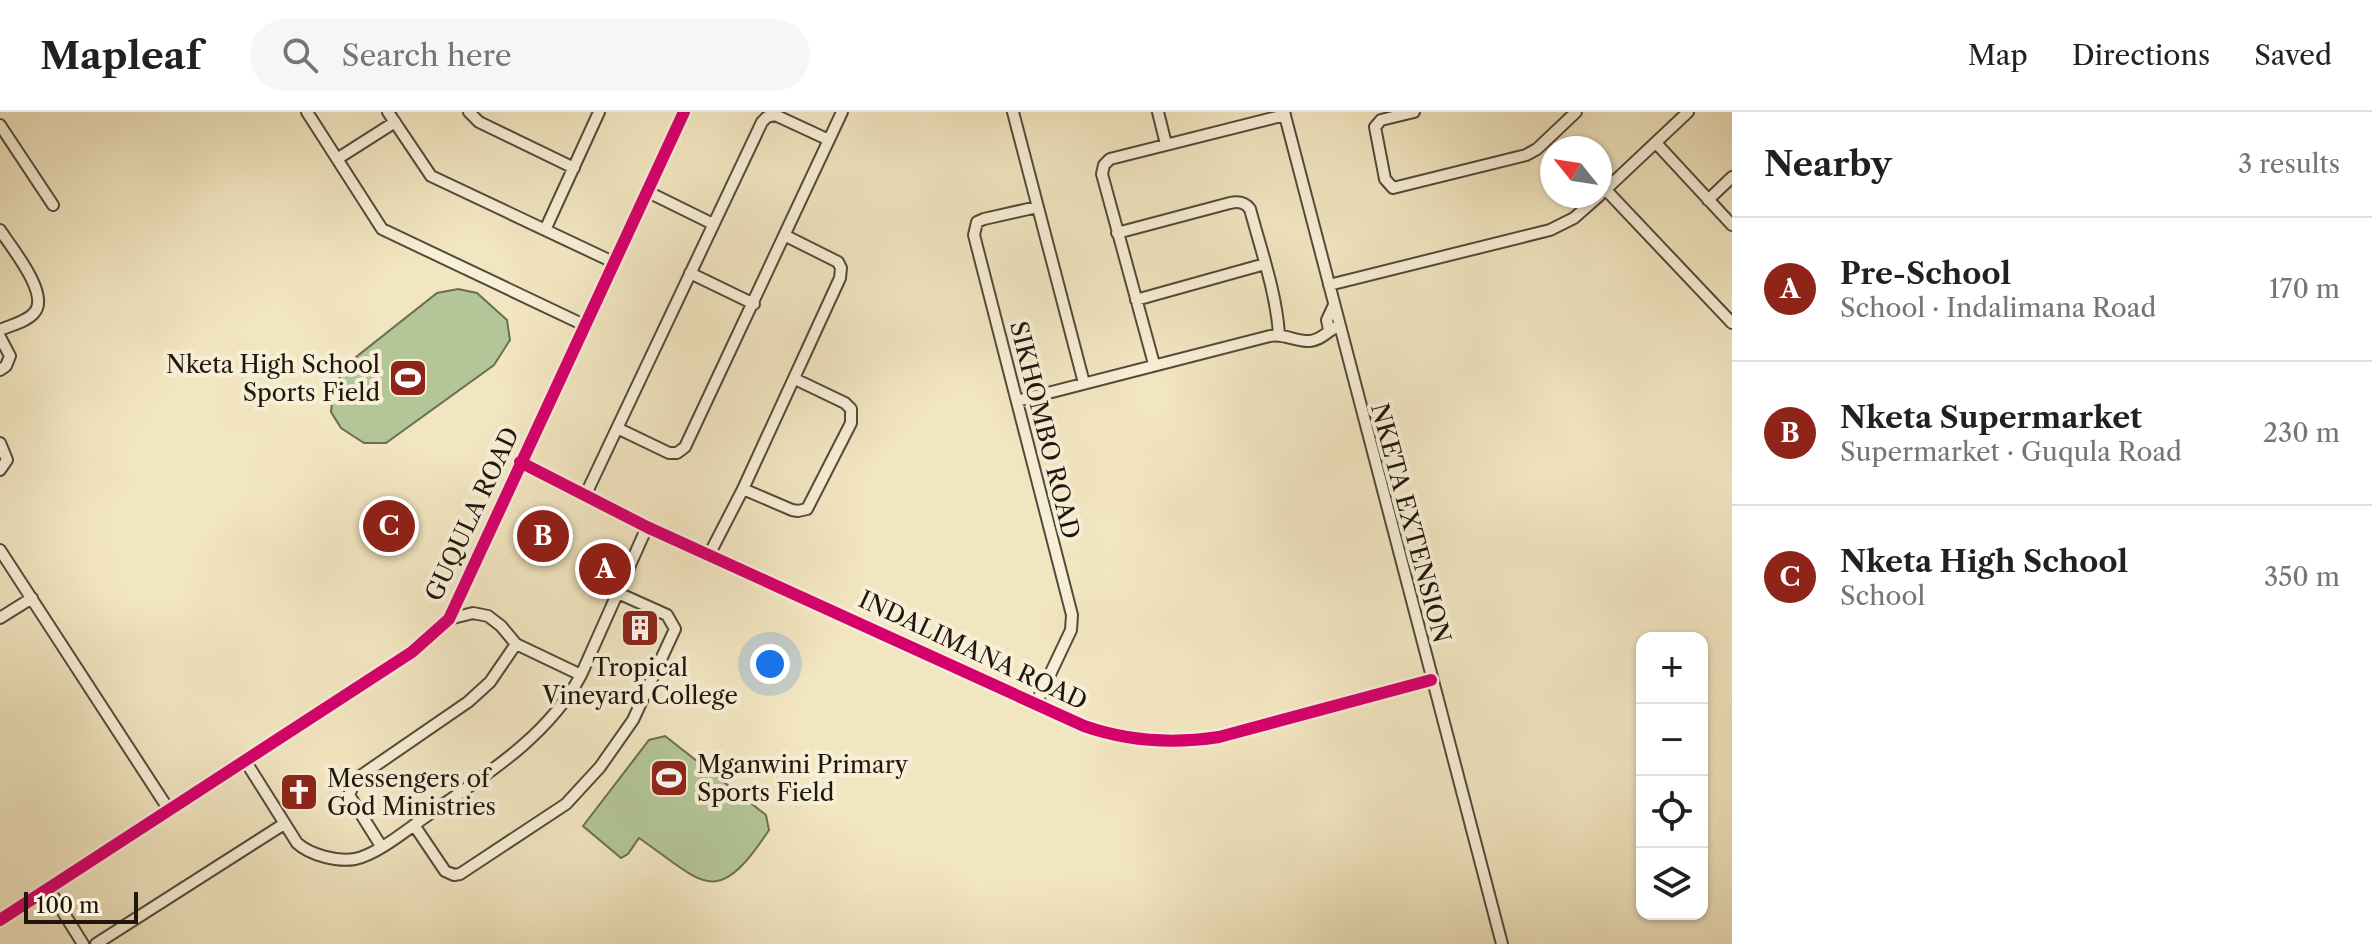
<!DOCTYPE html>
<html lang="en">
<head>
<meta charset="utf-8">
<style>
  :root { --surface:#fff; --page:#f6f6f6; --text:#202124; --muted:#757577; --line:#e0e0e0; --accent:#8f2418 }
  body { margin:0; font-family:"Libre Caslon Text",serif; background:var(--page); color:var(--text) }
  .controls { position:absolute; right:24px; bottom:24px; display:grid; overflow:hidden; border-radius:16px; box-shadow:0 2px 6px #0004 }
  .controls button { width:72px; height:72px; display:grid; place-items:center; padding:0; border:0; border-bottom:2px solid var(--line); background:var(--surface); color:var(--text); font:40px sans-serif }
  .compass { position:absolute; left:1540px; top:24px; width:72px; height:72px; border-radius:50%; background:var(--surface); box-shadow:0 2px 6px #0004; rotate:300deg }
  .scale { position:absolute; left:24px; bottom:20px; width:114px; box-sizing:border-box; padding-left:8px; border:4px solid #20160e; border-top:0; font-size:22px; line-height:28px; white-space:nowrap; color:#20160e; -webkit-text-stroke:6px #f7efd7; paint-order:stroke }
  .you { position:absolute; left:770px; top:552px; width:28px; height:28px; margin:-20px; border:6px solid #fff; border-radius:50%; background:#1a73e8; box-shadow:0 0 0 12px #1a73e833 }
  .badge { display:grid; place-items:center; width:52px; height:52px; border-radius:50%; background:var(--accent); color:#fff; font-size:26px; font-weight:700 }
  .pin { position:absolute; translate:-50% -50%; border:4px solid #fff; box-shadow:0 2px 8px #0006 }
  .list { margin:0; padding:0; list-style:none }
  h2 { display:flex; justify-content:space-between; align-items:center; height:104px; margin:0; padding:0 32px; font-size:34px }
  h2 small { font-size:26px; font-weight:400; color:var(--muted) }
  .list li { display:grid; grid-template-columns:52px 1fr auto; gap:24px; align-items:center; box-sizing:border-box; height:144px; padding:0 32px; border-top:2px solid var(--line) }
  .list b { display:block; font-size:30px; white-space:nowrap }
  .list p { margin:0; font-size:26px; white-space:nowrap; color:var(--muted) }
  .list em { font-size:26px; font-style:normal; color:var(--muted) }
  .icon { flex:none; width:44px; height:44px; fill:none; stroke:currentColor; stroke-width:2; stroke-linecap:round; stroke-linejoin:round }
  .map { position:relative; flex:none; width:1732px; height:832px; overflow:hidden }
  header { display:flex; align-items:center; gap:48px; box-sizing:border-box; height:112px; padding:0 40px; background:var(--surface); border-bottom:2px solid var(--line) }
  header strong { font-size:38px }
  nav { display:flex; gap:44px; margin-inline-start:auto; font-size:28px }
  .search { width:560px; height:72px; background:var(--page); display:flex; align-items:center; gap:20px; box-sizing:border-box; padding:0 28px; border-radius:44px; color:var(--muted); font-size:30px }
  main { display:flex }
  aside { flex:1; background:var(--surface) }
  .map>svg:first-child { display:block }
  .green { fill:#b4c698; stroke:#6a6e53; stroke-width:2 }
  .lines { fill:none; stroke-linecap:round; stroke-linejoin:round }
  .minor-casing { stroke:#544a3b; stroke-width:14 }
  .minor { stroke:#f7efd7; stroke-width:10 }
  .cycleway-casing { stroke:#f7efd7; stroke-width:17 }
  .cycleway { stroke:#d6006c; stroke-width:12 }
  .labels { text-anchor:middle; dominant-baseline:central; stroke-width:8; stroke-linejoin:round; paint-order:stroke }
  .poi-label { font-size:24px; fill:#20160e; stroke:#f7efd7; text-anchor:start }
  .street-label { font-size:24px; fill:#20160e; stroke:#f7efd7 }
</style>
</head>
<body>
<header>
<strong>Mapleaf</strong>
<div class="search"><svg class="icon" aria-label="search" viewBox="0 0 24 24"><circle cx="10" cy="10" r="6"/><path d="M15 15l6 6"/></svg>Search here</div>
<nav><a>Map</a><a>Directions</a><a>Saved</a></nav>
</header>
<main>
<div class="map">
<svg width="1732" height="832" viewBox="0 0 1732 832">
  <rect width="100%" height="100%" fill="#f2e6c1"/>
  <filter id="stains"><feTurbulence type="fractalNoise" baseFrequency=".0025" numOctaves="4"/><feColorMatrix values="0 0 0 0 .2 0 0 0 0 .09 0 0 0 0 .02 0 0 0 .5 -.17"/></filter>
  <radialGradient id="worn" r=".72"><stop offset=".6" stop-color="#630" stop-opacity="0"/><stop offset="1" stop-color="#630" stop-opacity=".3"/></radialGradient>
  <path class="green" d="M458,177l19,4 30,27 3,20 -16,25 -108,78h-22l-23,-15 -10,-16 2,-21 13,-26 91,-72z
    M665,624l101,79 3,15c-53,80 -64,54 -130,8l-11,16 -7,4 -38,-32 66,-86z"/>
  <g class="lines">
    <defs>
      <path id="minor" d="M307,0l75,117 202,96
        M388,0l43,64 182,86
        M469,0l10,10 95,46
        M1013,0l71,271
        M1158,0l8,32
        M1284,0l218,832
        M1414,0l-33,8 -6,7 10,52 8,9 133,-33 11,-6 39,-37
        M0,13l53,80
        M1656,31l76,82
        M337,47l58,-37
        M1606,78l126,133
        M646,79l67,33
        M1602,81l86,-81
        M1708,88l24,-23
        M0,118c11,17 51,65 34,83 -8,9 -23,12 -34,17
        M545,118l54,-118
        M1117,121l113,-30c9,-2 15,-1 20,6 11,41 26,83 29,125
        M690,161l64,31
        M1329,173l221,-55 24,-12 25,-22
        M1136,188l129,-36
        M1329,218l-2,-10 7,-15
        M0,225l10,19 -4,10 -6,4
        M1154,252l-52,-190 2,-9 6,-6 175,-44
        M1017,289l253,-65c14,-3 26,6 40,5 13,-1 18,-12 30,-15
        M617,316l52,25h8l8,-6 157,-335
        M0,331l7,17 -7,10
        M520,350l127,65 437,199c43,15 89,18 135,11l212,-57
        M743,377l49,21 6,1 9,-2 44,-86v-14l-6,-6 -50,-24
        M585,384l177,-374 5,-5 8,-2 54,25
        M0,438l169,260
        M709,443l34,-66 97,-211 1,-10 -3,-6 -52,-26
        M0,506l32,-20
        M449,507l24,-6 15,3 13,10 15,18 65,31
        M1036,592l35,-74 1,-15 -98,-380 3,-13 7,-3 53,-12
        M246,650l51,81c13,12 40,19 58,16 22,-4 54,-31 73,-44 56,-39 120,-78 153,-140l66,-148
        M414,713l31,46 9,4 6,-1 106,-70 34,-37 33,-47 42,-91 -8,-14 -49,-22
        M381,734l-32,-51 7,-16 112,-77 22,-20 26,-38
        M48,776l35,56
        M0,808l412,-268 37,-33 235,-507
        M96,832l188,-120"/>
    </defs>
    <use href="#minor" class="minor-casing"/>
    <use href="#minor" class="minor"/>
    <defs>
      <path id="cycleway" d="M520,350l127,65 437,199c43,15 89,18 135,11l212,-57
        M0,808l412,-268 37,-33 235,-507"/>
    </defs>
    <use href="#cycleway" class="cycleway-casing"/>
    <use href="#cycleway" class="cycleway"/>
  </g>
  <defs>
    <symbol id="stadium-square" viewBox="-11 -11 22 22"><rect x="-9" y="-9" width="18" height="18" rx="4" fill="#8f2418" stroke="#f7efd7"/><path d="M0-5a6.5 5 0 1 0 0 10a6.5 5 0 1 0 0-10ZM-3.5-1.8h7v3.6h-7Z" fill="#fff"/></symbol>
    <symbol id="building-square" viewBox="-11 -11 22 22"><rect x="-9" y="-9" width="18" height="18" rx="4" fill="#8f2418" stroke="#f7efd7"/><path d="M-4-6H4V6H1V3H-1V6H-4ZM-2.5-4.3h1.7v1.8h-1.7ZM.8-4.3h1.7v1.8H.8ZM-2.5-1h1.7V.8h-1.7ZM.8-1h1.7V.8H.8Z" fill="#fff"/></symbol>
    <symbol id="church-square" viewBox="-11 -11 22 22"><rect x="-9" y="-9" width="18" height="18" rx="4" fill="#8f2418" stroke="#f7efd7"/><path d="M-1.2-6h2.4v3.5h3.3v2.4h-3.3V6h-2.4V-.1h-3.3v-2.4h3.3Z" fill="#fff"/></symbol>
  </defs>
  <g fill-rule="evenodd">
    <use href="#stadium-square" x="386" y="244" width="44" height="44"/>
    <use href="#building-square" x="618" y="494" width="44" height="44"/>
    <use href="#stadium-square" x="647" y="644" width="44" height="44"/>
    <use href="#church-square" x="277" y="658" width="44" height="44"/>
  </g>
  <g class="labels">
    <g class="poi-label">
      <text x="380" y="252" text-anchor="end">Nketa High School<tspan x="380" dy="28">Sports Field</tspan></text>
      <text x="640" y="555" text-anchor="middle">Tropical<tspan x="640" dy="28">Vineyard College</tspan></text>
      <text x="697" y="652">Mganwini Primary<tspan x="697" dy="28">Sports Field</tspan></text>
      <text x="327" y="666">Messengers of<tspan x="327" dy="28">God Ministries</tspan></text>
    </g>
    <g class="street-label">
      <text transform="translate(1045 318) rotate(76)">SIKHOMBO ROAD</text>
      <text transform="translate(472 402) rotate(-65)">GUQULA ROAD</text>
      <text transform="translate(1411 411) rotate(75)">NKETA EXTENSION</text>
      <text transform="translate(973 538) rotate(25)">INDALIMANA ROAD</text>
    </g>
  </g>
  <rect width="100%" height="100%" filter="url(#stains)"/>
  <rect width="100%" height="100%" fill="url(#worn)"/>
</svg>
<div class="controls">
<button>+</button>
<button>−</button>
<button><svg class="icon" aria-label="locate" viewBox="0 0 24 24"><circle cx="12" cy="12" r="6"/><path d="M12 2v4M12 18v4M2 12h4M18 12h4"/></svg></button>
<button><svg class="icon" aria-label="layers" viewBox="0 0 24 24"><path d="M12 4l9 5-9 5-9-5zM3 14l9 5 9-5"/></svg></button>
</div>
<svg class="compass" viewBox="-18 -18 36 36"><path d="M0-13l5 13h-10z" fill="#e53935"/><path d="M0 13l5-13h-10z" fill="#757577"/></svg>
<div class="scale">100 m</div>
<div class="you"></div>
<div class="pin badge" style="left:605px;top:457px">A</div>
<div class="pin badge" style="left:543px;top:424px">B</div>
<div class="pin badge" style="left:389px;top:414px">C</div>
</div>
<aside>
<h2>Nearby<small>3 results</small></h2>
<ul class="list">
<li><span class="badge">A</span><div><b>Pre-School</b><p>School · Indalimana Road</p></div><em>170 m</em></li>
<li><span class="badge">B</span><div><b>Nketa Supermarket</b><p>Supermarket · Guqula Road</p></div><em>230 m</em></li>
<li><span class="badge">C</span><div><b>Nketa High School</b><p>School</p></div><em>350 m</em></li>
</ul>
</aside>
</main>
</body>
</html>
